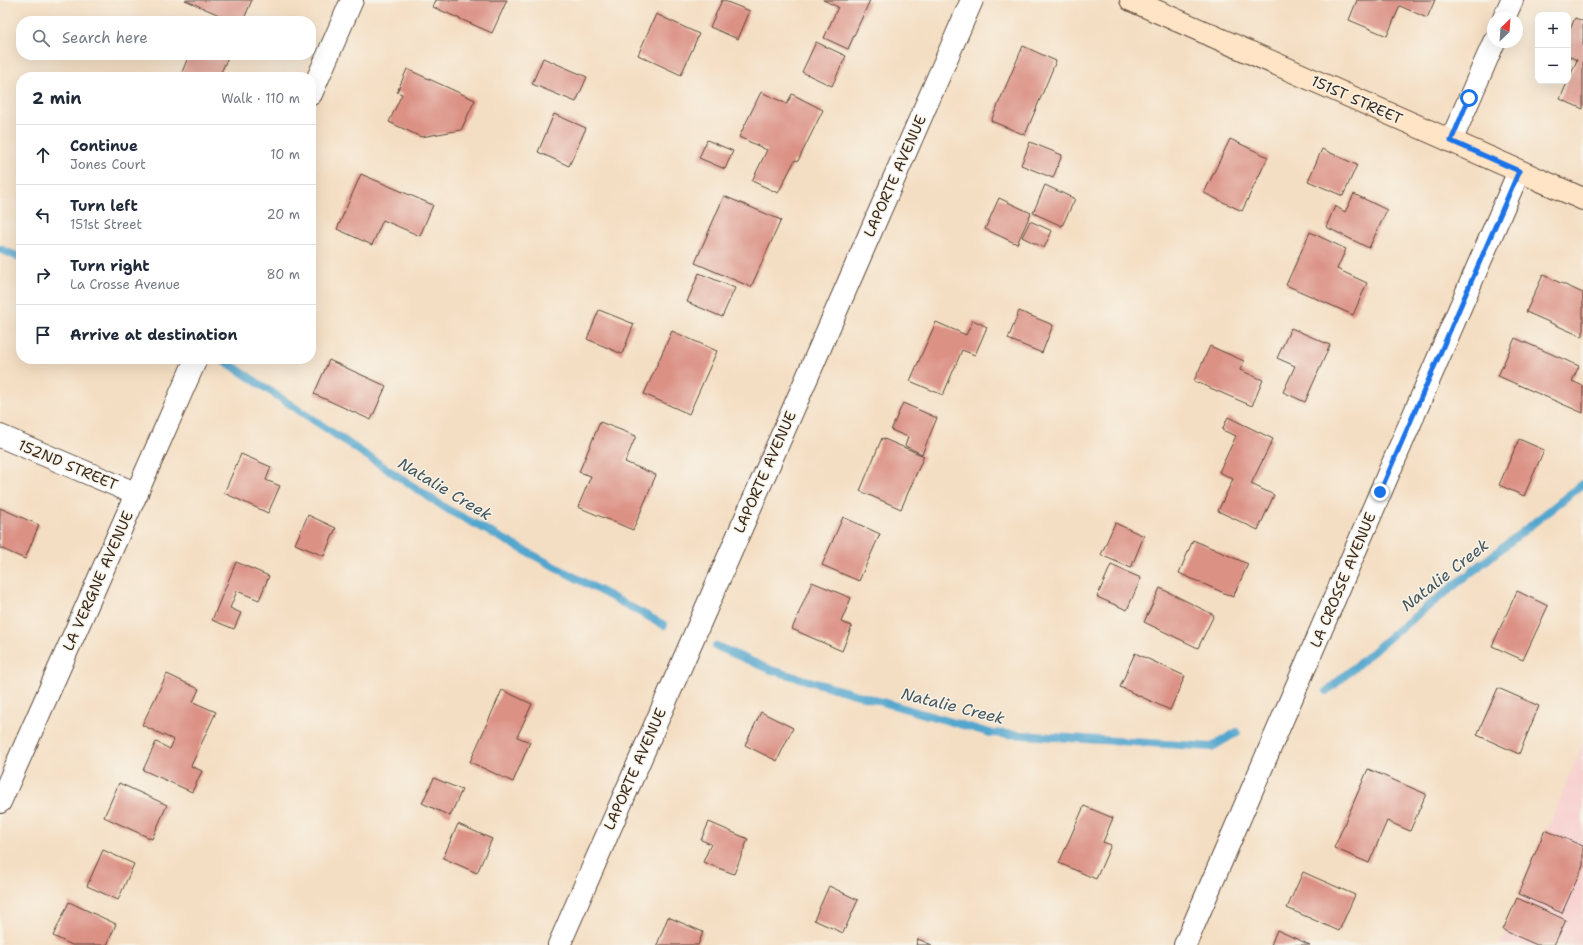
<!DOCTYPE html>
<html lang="en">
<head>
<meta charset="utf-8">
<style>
  :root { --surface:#fff; --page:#f2f2f3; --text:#1f2937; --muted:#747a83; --line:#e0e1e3 }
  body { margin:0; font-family:"Shantell Sans",sans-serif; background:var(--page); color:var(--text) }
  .controls { position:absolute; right:12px; top:12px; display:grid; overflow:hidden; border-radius:8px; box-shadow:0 4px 16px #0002 }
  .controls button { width:36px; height:36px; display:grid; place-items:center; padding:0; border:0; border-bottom:1px solid var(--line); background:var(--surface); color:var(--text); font:20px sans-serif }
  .compass { position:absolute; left:1487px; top:12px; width:36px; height:36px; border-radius:50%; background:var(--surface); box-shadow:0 4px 16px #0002; rotate:25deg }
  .stop { position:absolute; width:12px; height:12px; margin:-9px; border:3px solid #1a73e8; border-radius:50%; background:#fff }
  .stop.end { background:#1a73e8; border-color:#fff; box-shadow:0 1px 4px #0008 }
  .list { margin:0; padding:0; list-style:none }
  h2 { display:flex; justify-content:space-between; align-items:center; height:52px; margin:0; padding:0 16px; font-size:17px }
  h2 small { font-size:13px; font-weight:400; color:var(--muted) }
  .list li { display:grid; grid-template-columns:26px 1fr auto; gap:12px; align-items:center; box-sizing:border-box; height:60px; padding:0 16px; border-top:1px solid var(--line) }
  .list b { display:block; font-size:15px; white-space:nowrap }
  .list p { margin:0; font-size:13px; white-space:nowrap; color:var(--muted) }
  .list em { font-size:13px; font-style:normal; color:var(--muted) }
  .icon { flex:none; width:22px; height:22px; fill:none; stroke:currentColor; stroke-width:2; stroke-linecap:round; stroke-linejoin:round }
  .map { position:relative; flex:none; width:1583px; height:945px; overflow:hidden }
  .search { position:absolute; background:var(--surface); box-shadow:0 4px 16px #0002; left:16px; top:16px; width:300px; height:44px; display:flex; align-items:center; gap:10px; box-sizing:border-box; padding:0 14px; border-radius:16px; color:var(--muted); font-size:15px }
  .panel { position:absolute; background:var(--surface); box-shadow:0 4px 16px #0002; left:16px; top:72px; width:300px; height:292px; border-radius:16px }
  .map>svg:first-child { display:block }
  .built { fill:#f7d0cf }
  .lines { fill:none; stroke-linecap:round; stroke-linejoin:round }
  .stream { stroke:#53a6ce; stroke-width:8 }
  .building { fill:#dc9185 }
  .street-casing { stroke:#574537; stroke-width:24 }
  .secondary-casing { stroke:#574537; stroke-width:24 }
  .street { stroke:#fff; stroke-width:22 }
  .secondary { stroke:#ffe4c6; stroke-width:22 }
  .route { stroke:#1a73e8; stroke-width:5 }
  .labels { text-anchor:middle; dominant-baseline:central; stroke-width:3; stroke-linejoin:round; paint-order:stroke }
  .street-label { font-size:15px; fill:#3b2a1e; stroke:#f7f3e8 }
  .water-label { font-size:16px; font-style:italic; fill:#43555c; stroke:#f7f3e8 }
</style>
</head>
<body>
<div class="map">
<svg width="1583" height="945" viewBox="0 0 1583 945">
  <rect width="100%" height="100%" fill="#f7f3e8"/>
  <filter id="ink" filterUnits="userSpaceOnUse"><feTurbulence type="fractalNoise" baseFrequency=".025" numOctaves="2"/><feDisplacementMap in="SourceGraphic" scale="8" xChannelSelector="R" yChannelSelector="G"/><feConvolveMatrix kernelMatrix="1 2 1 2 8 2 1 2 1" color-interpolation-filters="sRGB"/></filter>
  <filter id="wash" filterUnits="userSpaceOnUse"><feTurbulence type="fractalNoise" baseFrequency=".012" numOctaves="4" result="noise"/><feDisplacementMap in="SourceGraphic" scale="16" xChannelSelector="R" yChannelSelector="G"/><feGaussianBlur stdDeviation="0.9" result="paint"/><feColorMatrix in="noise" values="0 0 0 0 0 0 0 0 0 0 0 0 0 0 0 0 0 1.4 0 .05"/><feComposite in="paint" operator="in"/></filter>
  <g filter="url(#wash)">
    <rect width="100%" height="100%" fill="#f4dec3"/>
    <path class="built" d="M1583,743v202h-83z"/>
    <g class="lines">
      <path class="stream" d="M0,249l21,9
        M222,359l225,150 217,116
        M716,646l55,24 219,63 222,14 25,-15
        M1327,691l71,-61 185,-146"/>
    </g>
    <g id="blocks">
      <path class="building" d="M185,0h67l-9,21h-10z
        M436,0h71l-15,33 -59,-26z
        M722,0l28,11 -12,28 -28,-12z
        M823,0h47l-22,49 -24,-11 14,-31z
        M1357,0h78l-8,18 -27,-12 -13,30 -38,-16z
        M656,14l43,20 -18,41 -43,-20z
        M1575,18l8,3v88l-23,-10 17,-39 -9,-4v-22z
        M816,42l30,14 -14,30 -30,-14z
        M1023,46l33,15 -31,74 -34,-14z
        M189,55h40l-10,22h-39z
        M543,58l44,19 -11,25 -44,-18z
        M407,69l68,31 -14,30 -40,7 -32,-15 13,-28 -5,-2z
        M761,92l26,12 5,-10 31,16 -25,51 -3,-1 -17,33 -26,-12 15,-31 -28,-13z
        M554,114l32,14 -17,38 -31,-14z
        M1230,139l38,18 -26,54 -38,-18z
        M707,140l26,11 -8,18 -26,-11z
        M1030,142l32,13 -9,23 -32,-13z
        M1322,149l35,16 -14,31 -35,-15z
        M361,174l72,31 -13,31 -37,-16 -11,25 -35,-16z
        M1045,185l30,14 -13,27 -29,-13z
        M1354,194l33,16 -18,38 -43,-21 9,-21 10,6z
        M724,196l57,24 -30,67 -56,-24z
        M999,198l32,15 -14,31 -32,-15z
        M1030,221l22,10 -8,17 -22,-11z
        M1310,232l36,17 -9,20 30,14 -14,32 -67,-30z
        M699,273l36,15 -13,29 -35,-15z
        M1543,275l40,18v44l-57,-25z
        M599,310l35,14 -12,30 -35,-15z
        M1019,311l34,14 -11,28 -34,-14z
        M973,320l14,7 -12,28 -13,-5 -19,45 -33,-14 26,-59 30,13z
        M1291,328l39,17 -25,57 -22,-10 12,-26 -18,-8z
        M672,331l45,20 -28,63 -45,-20z
        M1515,338l64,28 -7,15 11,5v27l-85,-37z
        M1210,346l34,15 -4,9 23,10 -11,26 -58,-25z
        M329,360l57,26 -15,34 -57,-26z
        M903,403l34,15 -15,36 -17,-8 3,-9 -17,-7z
        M1228,417l45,22 -22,45 23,11 -16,35 -40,-19 15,-32 -14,-7 17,-36 -14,-6z
        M600,422l36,14 -11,26 31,13 -23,55 -55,-23 13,-31 -12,-4z
        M882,438l42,18 -23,53 -41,-18z
        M1519,439l25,11 -20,46 -25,-11z
        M241,454l30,13 -5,13 14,6 -12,27 -44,-20z
        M0,508l39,17 -14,34 -25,-11z
        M308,515l28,13 -12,28 -29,-12z
        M843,517l37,17 -21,47 -37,-16z
        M1115,523l29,13 -13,32 -30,-13z
        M1193,540l55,24 -15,33 -54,-24z
        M236,562l33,14 -10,24 -22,-9 -7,17 11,5 -7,16 -22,-9z
        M1111,565l30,13 -14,32 -30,-13z
        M812,582l39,16 -10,24 11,4 -10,25 -50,-22z
        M1160,588l54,27 -16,33 -54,-26z
        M1517,591l31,15 -25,54 -31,-14z
        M1135,653l50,23 -15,34 -50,-23z
        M167,674l32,15 -6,13 23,10 -25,54 11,5 -10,21 -49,-22 13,-28 14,7 4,-9 -32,-15z
        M1498,688l41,18 -20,48 -42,-19z
        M502,690l30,14 -15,33 13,5 -17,40 -43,-20z
        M761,712l32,16 -16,33 -32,-16z
        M1368,769l58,25 -16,37 -23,-10 -18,42 -35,-15z
        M434,778l28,12 -12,26 -28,-13z
        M119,783l48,22 -15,34 -48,-22z
        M1084,806l29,12 -10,24 8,3 -15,34 -37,-16z
        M709,822l39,17 -14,35 -31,-12 8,-18 -10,-4z
        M458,824l34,15 -15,34 -34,-15z
        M1545,830l38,16v20l-21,47 -44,-19z
        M103,850l31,14 -16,36 -31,-14z
        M1303,872l52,23 -16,36 -52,-23z
        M829,886l29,14 -15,33 -29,-13z
        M1517,898l49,22 -12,25h-17l-34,-15z
        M69,902l47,22 -9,21h-35l-19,-9z
        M668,917l35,15 -5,13h-41z
        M1277,930l33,15h-39z
        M918,939l14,6h-16z"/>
    </g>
  </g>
  <g filter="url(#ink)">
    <use href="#blocks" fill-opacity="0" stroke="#574537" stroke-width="1"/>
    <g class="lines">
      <defs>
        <path id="street" d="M1504,18l8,-18
          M311,94l41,-94
          M1451,141l43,-99
          M0,436l137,58
          M0,802l196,-443
          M559,945l413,-945
          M1185,945l334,-774"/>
        <path id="secondary" d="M1131,0l452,199"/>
      </defs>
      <use href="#street" class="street-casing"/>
      <use href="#secondary" class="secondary-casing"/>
      <use href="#street" class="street"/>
      <use href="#secondary" class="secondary"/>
    </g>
  </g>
  <g class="lines" filter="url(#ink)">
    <path class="route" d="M1380,492l139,-321 -68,-30 18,-43"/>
  </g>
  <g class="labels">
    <g class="street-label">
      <text transform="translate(1357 100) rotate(24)">151ST STREET</text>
      <text transform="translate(895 176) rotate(-66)">LAPORTE AVENUE</text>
      <text transform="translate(68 465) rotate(23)">152ND STREET</text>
      <text transform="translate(765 472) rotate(-66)">LAPORTE AVENUE</text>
      <text transform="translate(1343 580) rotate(-67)">LA CROSSE AVENUE</text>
      <text transform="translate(98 581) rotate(-66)">LA VERGNE AVENUE</text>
      <text transform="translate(635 769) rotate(-66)">LAPORTE AVENUE</text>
    </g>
    <g class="water-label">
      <text transform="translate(445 489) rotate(31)">Natalie Creek</text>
      <text transform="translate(1445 575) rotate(-38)">Natalie Creek</text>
      <text transform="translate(953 706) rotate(14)">Natalie Creek</text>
    </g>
  </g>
</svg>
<div class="controls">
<button>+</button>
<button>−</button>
</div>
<svg class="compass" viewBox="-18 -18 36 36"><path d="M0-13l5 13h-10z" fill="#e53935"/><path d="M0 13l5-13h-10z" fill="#747a83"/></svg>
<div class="stop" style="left:1469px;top:98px"></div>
<div class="stop end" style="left:1380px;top:492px"></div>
<div class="search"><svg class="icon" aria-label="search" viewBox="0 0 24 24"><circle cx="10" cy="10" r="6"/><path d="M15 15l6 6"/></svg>Search here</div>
<section class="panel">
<h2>2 min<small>Walk · 110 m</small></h2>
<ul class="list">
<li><svg class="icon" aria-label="ahead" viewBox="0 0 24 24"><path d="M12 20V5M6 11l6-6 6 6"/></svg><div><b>Continue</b><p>Jones Court</p></div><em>10 m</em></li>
<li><svg class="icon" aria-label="left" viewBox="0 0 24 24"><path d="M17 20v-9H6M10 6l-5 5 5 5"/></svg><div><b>Turn left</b><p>151st Street</p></div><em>20 m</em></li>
<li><svg class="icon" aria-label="right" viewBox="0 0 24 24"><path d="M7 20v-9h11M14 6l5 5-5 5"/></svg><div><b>Turn right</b><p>La Crosse Avenue</p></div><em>80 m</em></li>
<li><svg class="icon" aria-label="arrive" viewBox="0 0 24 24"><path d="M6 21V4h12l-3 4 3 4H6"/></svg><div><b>Arrive at destination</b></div></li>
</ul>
</section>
</div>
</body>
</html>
